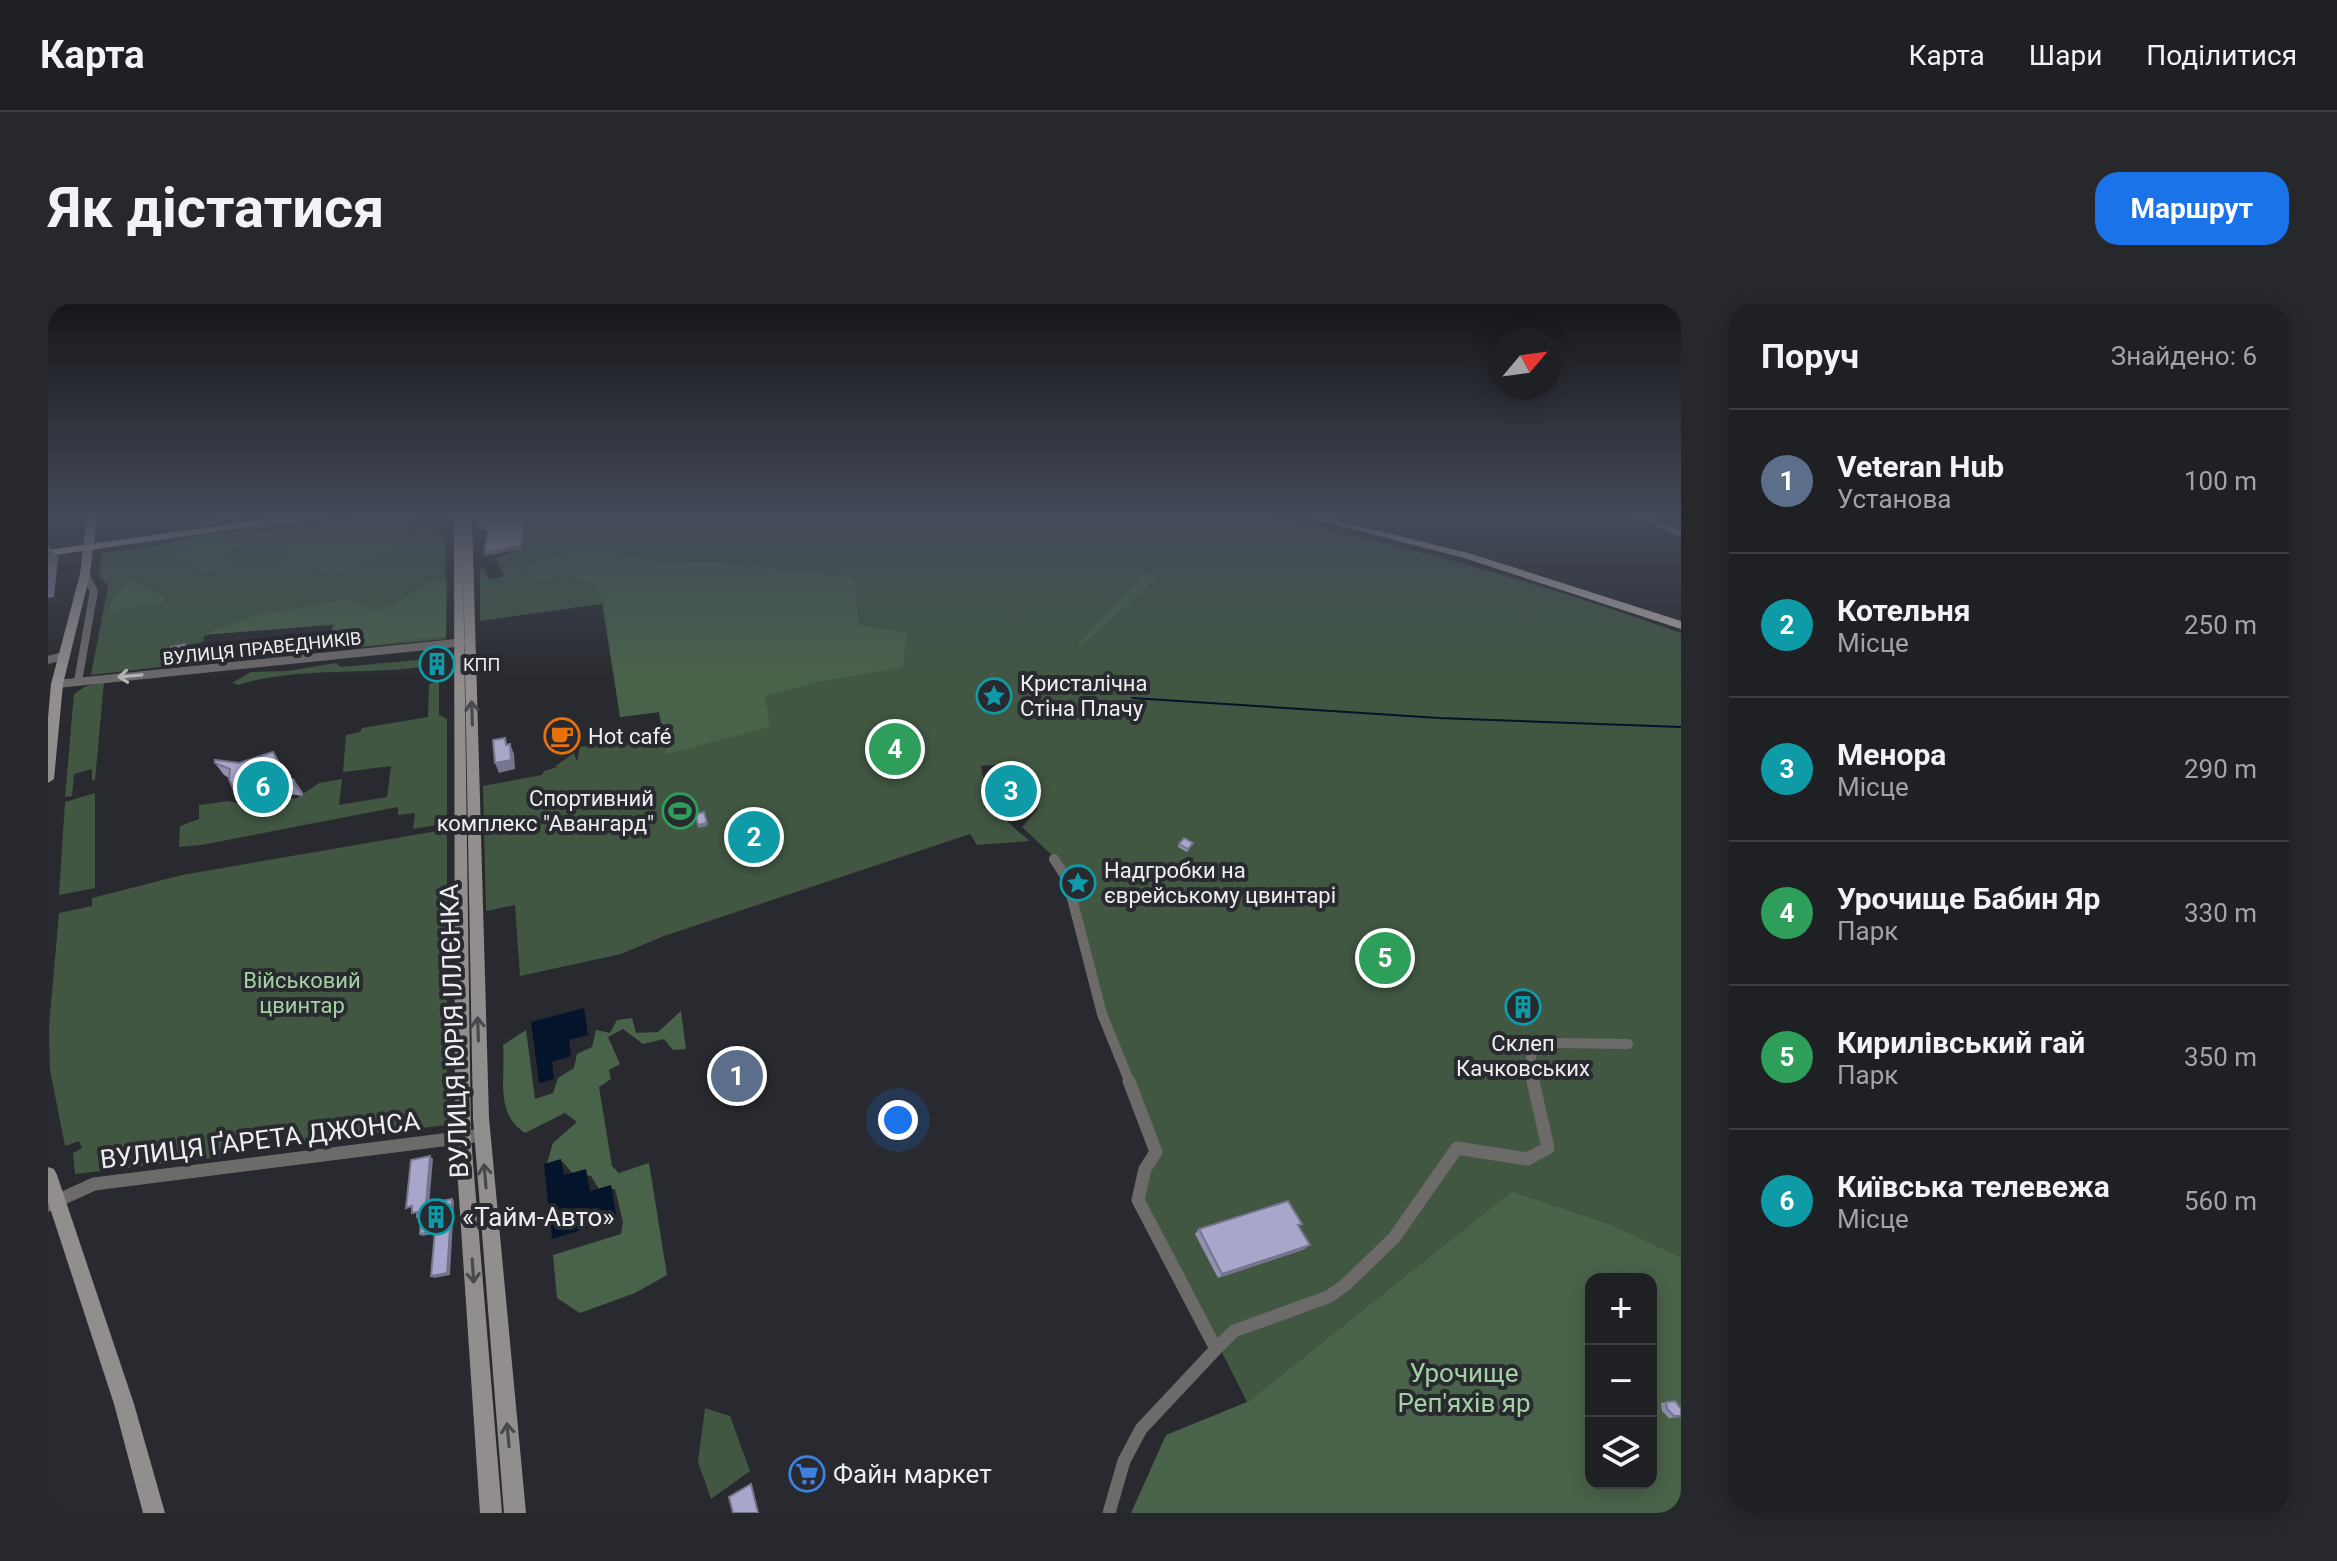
<!DOCTYPE html>
<html lang="uk">
<head>
<meta charset="utf-8">
<style>
  :root { --surface:#1f2023; --page:#27282b; --text:#f1f3f6; --muted:#a1a3a6; --line:#3c3e41; --accent:#1a73e8 }
  body { margin:0; font-family:Roboto,sans-serif; background:var(--page); color:var(--text) }
  .controls { position:absolute; right:24px; bottom:24px; display:grid; overflow:hidden; border-radius:16px; box-shadow:0 4px 20px #0003 }
  .controls button { width:72px; height:72px; display:grid; place-items:center; padding:0; border:0; border-bottom:2px solid var(--line); background:var(--surface); color:var(--text); font:40px sans-serif }
  .compass { position:absolute; left:1441px; top:24px; width:72px; height:72px; border-radius:50%; background:var(--surface); box-shadow:0 4px 20px #0003; rotate:61deg }
  .you { position:absolute; left:850px; top:816px; width:28px; height:28px; margin:-20px; border:6px solid #fff; border-radius:50%; background:#1a73e8; box-shadow:0 0 0 12px #1a73e833 }
  .badge { display:grid; place-items:center; width:52px; height:52px; border-radius:50%; background:var(--accent); color:#fff; font-size:26px; font-weight:700 }
  .pin { position:absolute; translate:-50% -50%; border:4px solid #fff; box-shadow:0 2px 8px #0006 }
  .list { margin:0; padding:0; list-style:none }
  h2 { display:flex; justify-content:space-between; align-items:center; height:104px; margin:0; padding:0 32px; font-size:34px }
  h2 small { font-size:26px; font-weight:400; color:var(--muted) }
  .list li { display:grid; grid-template-columns:52px 1fr auto; gap:24px; align-items:center; box-sizing:border-box; height:144px; padding:0 32px; border-top:2px solid var(--line) }
  .list b { display:block; font-size:30px; white-space:nowrap }
  .list p { margin:0; font-size:26px; white-space:nowrap; color:var(--muted) }
  .list em { font-size:26px; font-style:normal; color:var(--muted) }
  .icon { flex:none; width:44px; height:44px; fill:none; stroke:currentColor; stroke-width:2; stroke-linecap:round; stroke-linejoin:round }
  .map { position:relative; flex:none; width:1633px; height:1209px; overflow:hidden; border-radius:24px }
  header { display:flex; align-items:center; gap:48px; box-sizing:border-box; height:112px; padding:0 40px; background:var(--surface); border-bottom:2px solid var(--line) }
  header strong { font-size:38px }
  nav { display:flex; gap:44px; margin-inline-start:auto; font-size:28px }
  .intro { display:flex; align-items:center; justify-content:space-between; box-sizing:border-box; height:192px; padding:0 48px }
  h1 { margin:0; font-size:56px }
  .button { padding:20px 36px; border-radius:24px; background:var(--accent); color:#fff; font-size:28px; font-weight:700 }
  main { display:flex; gap:48px; padding:0 48px }
  aside { flex:1; background:var(--surface); border-radius:24px; box-shadow:0 4px 20px #0003 }
  .map>svg:first-child { display:block }
  .green { fill:#415742 }
  .forest { fill:#49634a; fill-rule:evenodd }
  .water { fill:#04142a }
  .lines { fill:none; stroke-linecap:round; stroke-linejoin:round }
  .stream { stroke:#04142a; stroke-width:2 }
  .street-far2 { stroke:#6d6a6a; stroke-width:8 }
  .street-far1 { stroke:#6d6a6a; stroke-width:10 }
  .street { stroke:#6d6a6a; stroke-width:13 }
  .secondary { fill:#938e8e; fill-rule:evenodd }
  .primary { fill:#b0a9aa; fill-rule:evenodd }
  .wall { fill:#9090af }
  .shaded-wall { fill:#76758e }
  .building { fill:#a8a7cb; stroke:#76758e; stroke-width:2 }
  .oneway { stroke:#bab9bb }
  .oneway2 { stroke:#49484c }
  .labels { text-anchor:middle; dominant-baseline:central; stroke-width:8; stroke-linejoin:round; paint-order:stroke }
  .far-street-label { font-size:18px; fill:#eeeef1; stroke:#292a2f }
  .far-poi-label { font-size:18px; fill:#eeeef1; stroke:#292a2f; text-anchor:start }
  .poi-label { font-size:22px; fill:#eeeef1; stroke:#292a2f; text-anchor:start }
  .park-label { font-size:22px; fill:#a2d1a3; stroke:#292a2f }
  .near-street-label { font-size:26px; fill:#eeeef1; stroke:#292a2f }
  .near-poi-label { font-size:26px; fill:#eeeef1; stroke:#292a2f; text-anchor:start }
  .near-park-label { font-size:26px; fill:#a2d1a3; stroke:#292a2f }
</style>
</head>
<body>
<header>
<strong>Карта</strong>
<nav><a>Карта</a><a>Шари</a><a>Поділитися</a></nav>
</header>
<div class="intro"><h1>Як дістатися</h1><a class="button">Маршрут</a></div>
<main>
<div class="map">
<svg width="1633" height="1209" viewBox="0 0 1633 1209">
  <rect width="100%" height="100%" fill="#292a2f"/>
  <path class="green" d="M317,213h51l-11,10 10,4 23,-8 1,9 6,6 1,101 -144,14 3,-11 24,-3 4,-14 -121,9 -8,2 -1,6 -36,7 1,17 -77,9 17,-89 -9,-10 3,-23z
    M490,213h726c143,27 280,67 417,116v624l-71,-33 -98,-33 -265,211 -103,-204 3,-27 12,-20 -54,-136 -48,-155 -35,-33 16,-18c-14,-10 -28,-27 -29,-45l-28,2c5,35 22,54 49,75l-53,4 -7,-11 -306,102 -43,18 -101,22 -5,-71 -29,6 -3,-125 59,-11 2,-4 17,-5 -7,1 20,-14 3,9 3,-15 83,-14 -4,-21 -39,5 -18,-113 -122,17v-53l2,-2 8,14 14,-4 -8,-18 26,-9 3,-25z
    M380,355l-7,8c-58,8 -128,0 -183,18l-6,-2 19,-11 37,-1 48,-8 5,4z
    M391,377v34l8,4v406l-162,19 1,-9 -6,-7c-30,1 -36,1 -52,28l-153,18 -2,-21 9,-5 -3,-7 -14,5 -15,-76 -1,-43 10,-114 33,-7v-8l90,-23 261,-45 -1,-6 -29,5 2,-16 -17,2v-8l-197,38 -22,2 1,-21 19,-7v-14l30,-4 20,5 48,-8 22,-15 23,-4 -3,26 48,-8 4,-31 -48,6 3,-37 14,-3 2,-4 66,-11 1,-33z
    M56,378l-9,98 -3,1v-12l-18,5 -2,22 -7,1 9,-103 12,-8z
    M47,489v95l-36,7 6,-93z
    M657,1104l25,8 20,55 -39,28 -13,-37z"/>
  <path class="forest" d="M326,213h29l-4,6 3,6 26,5 -82,38 -26,3 -3,-13 -19,7 -17,-3 -1,-3 10,-20 13,-16z
    M238,223l-3,7c-11,0 -41,14 -56,18l4,8 9,-3 -3,6 -37,10 -8,-9 -19,-6 19,-12 -8,-2 -22,9 -5,-4c31,-18 92,-18 129,-22z
    M536,247l74,10 59,2 137,14 5,48 48,8 -4,34 -86,15 -52,14 5,31 -103,27 -8,-42 -39,5 -16,-113 -9,-20c-19,-7 -35,-11 -54,-3l-17,-12 17,-9z
    M1097,269l10,3 1,4 -74,65 -4,-1z
    M83,274l35,20 -1,4 -57,10 3,-11z
    M399,276l-1,56 -142,16 3,-9 23,-3 5,-16 -132,11 54,-20 94,-16 18,10 17,-1 42,-25z
    M633,707l5,38 -13,1 -9,-11 -21,5 -20,-15 -15,8 12,27 -11,6 2,9 -12,8 13,79 7,7 30,-10 18,112 -32,18 -55,20 -23,-15 -4,-43 68,-21 2,-12 -8,-33h-16l-8,-13 -18,-2 -10,-12 -16,1 6,-20 24,-21 -12,-9 -40,20c-31,-20 -19,-56 -22,-88l23,-15 9,69 18,-6 5,-15 16,-10 3,-14 15,-7 4,-17 14,3 7,-13 15,-2 4,15 22,-1z
    M1464,887l98,33 71,33v256h-550l35,-78 81,-33zM1543,975h60v204h-60z"/>
  <path class="water" d="M536,704l4,27 -19,5 2,16 -19,6 2,17 -15,4 -8,-61z
    M513,855l3,16 22,-6 4,22 21,-6 6,34 -65,20 -8,-75z"/>
  <g class="lines">
    <path class="stream" d="M1084,394l307,20 242,9"/>
    <path class="street-far2" d="M0,356l15,-4
      M30,377l16,-90 -9,-17
      M9,380l408,-42"/>
    <path class="street-far1" d="M1006,555l13,20 35,135 28,69
      M1485,779l-3,-15 2,-19 22,-6 74,1"/>
    <path class="street" d="M1081,777l27,71 -11,17 -7,31 78,149
      M0,901l46,-21 388,-49
      M1061,1209l15,-52 17,-32 75,-80 18,-18 94,-34 16,-11 50,-48 63,-90 70,11 21,-11 -15,-67"/>
    <path class="secondary" d="M39,213h10l-7,57 -27,110 -9,95 -6,4v-65l3,-34 29,-110z
      M177,213h20l-41,9 -5,-3z
      M258,213h27l-5,3 -70,8 -5,-3 5,-3z
      M406,213h18l17,601 37,395h-22l-31,-395 -10,-563 8,583 31,375h-22l-25,-375z
      M1586,213h12l35,14v6z
      M0,863l6,2 3,6 77,229 31,109h-22l-29,-109 -66,-202z"/>
    <path class="primary" d="M231,213h25l-5,3 -251,36v-6z
      M1258,213h17l149,37 209,67v8l-217,-71z"/>
  </g>
  <path class="wall" d="M225,448l15,24 -1,2 7,2 9,13 -1,3 -24,-4 -26,8 -8,6 -9,-13 -6,-15 -5,-3 -9,-12h24z
    M1145,539l-6,9 -9,-5 1,-3z
    M1254,920l-3,2 6,23 -87,29 -23,-44 4,-5z
    M1618,1098l15,15 -12,1 -7,-7 -1,-8z"/>
  <path class="shaded-wall" d="M483,213h6l-12,7 -3,25 -37,7 -1,-3 40,-32z
    M0,241l10,13 -4,39 -6,1z
    M137,340l2,3v11l-13,3 -2,-3z
    M393,351l2,4 -1,11 -10,2 -1,-3z
    M462,440l4,10 1,15 -16,4 -4,-10z
    M225,448l15,24 -1,6 -10,-8z
    M221,476l9,12 -26,8 -8,6 -9,-13 7,-5z
    M246,476l9,13 -1,3 -9,-12z
    M659,519l1,3 -10,2v-3z
    M382,852l3,3 -4,47 -3,-2z
    M404,895l2,2 -4,74 -16,3 -3,-2z
    M387,927l2,2 -15,3 -2,-2z
    M1262,941l-5,4 -87,29 4,-4z"/>
  <path class="building" d="M431,213h52l-7,4 -3,25 -37,7 4,-23 -10,-2z
    M137,340v10l-13,4 -1,-11z
    M393,351v12l-10,2v-12z
    M457,434l1,7 4,-1 1,16 -16,3 -2,-23z
    M225,448l6,11 -2,11 17,6 -1,4 -24,-4 -27,8 -7,5 -6,-14 1,-10 -15,-6v-3l24,3z
    M656,508l3,11 -9,2 -3,-11z
    M1136,534l9,5 -5,6 -9,-5z
    M382,852l-4,48 26,-5 -5,74 -16,3 4,-45 -15,3 1,-18 -4,1v-5l-5,1v-7l-6,2 5,-48z
    M1240,897l14,23 -4,1 12,20 -88,29 -23,-45z
    M1627,1097l6,8v7h-7l-7,-7 -1,-7z
    M703,1180l7,29h-25l-4,-16z"/>
  <defs><path id="oneway-shaft" d="M-6 0H5M1.5-3L5.5 0L1.5 3" fill="none" stroke-width="1.6" stroke-linecap="round" stroke-linejoin="round" transform="scale(2)"/></defs>
  <use class="oneway" href="#oneway-shaft" transform="translate(82 372) rotate(175)"/>
  <g class="oneway2">
    <use href="#oneway-shaft" transform="translate(424 409) rotate(-92)"/>
    <use href="#oneway-shaft" transform="translate(430 725) rotate(-92)"/>
    <use href="#oneway-shaft" transform="translate(437 872) rotate(-95)"/>
    <use href="#oneway-shaft" transform="translate(425 967) rotate(86)"/>
    <use href="#oneway-shaft" transform="translate(460 1131) rotate(-95)"/>
  </g>
  <linearGradient id="sky" x2="0" y2="1"><stop stop-color="#17171a"/><stop offset="0.56" stop-color="#434a58"/><stop offset="1" stop-color="#434a58" stop-opacity="0"/></linearGradient>
  <rect width="1633" height="382" fill="url(#sky)"/>
  <defs>
    <symbol id="building-ring" viewBox="-11 -11 22 22"><circle r="9.5" fill="#292a2f" stroke="#0f9aa8" stroke-width="1.5"/><path d="M-4-6H4V6H1V3H-1V6H-4ZM-2.5-4.3h1.7v1.8h-1.7ZM.8-4.3h1.7v1.8H.8ZM-2.5-1h1.7V.8h-1.7ZM.8-1h1.7V.8H.8Z" fill="#0f9aa8"/></symbol>
    <symbol id="sight-ring" viewBox="-11 -11 22 22"><circle r="9.5" fill="#292a2f" stroke="#0f9aa8" stroke-width="1.5"/><path d="M0-6L1.8-2.2L6-1.7L2.9 1.2L3.7 5.4L0 3.3L-3.7 5.4L-2.9 1.2L-6-1.7L-1.8-2.2Z" fill="#0f9aa8"/></symbol>
    <symbol id="cafe-ring" viewBox="-11 -11 22 22"><circle r="9.5" fill="#292a2f" stroke="#e8710a" stroke-width="1.5"/><path d="M-5.5-4.5H6V0H3Q3 3.5 0 3.5H-2.5Q-5.5 3.5-5.5 0ZM3-3.2v2h1.7v-2ZM-6 4.5H4V6H-6Z" fill="#e8710a"/></symbol>
    <symbol id="stadium-ring" viewBox="-11 -11 22 22"><circle r="9.5" fill="#292a2f" stroke="#2e9e5b" stroke-width="1.5"/><path d="M0-5a6.5 5 0 1 0 0 10a6.5 5 0 1 0 0-10ZM-3.5-1.8h7v3.6h-7Z" fill="#2e9e5b"/></symbol>
    <symbol id="supermarket-ring" viewBox="-11 -11 22 22"><circle r="9.5" fill="#292a2f" stroke="#3f7fe0" stroke-width="1.5"/><path d="M-6-5.5h2.5l.6 2H6L4.5 2H-2.5L-4.4-4H-6ZM-1.5 3.2a1.3 1.3 0 1 0 .1 0ZM3 3.2a1.3 1.3 0 1 0 .1 0Z" fill="#3f7fe0"/></symbol>
  </defs>
  <g fill-rule="evenodd">
    <use href="#building-ring" x="369" y="340" width="40" height="40"/>
    <use href="#sight-ring" x="926" y="372" width="40" height="40"/>
    <use href="#cafe-ring" x="494" y="412" width="40" height="40"/>
    <use href="#stadium-ring" x="612" y="487" width="40" height="40"/>
    <use href="#sight-ring" x="1010" y="559" width="40" height="40"/>
    <use href="#building-ring" x="1455" y="683" width="40" height="40"/>
    <use href="#building-ring" x="368" y="893" width="40" height="40"/>
    <use href="#supermarket-ring" x="739" y="1150" width="40" height="40"/>
  </g>
  <g class="labels">
    <g class="far-street-label">
      <text transform="translate(214 344) rotate(-6)">ВУЛИЦЯ ПРАВЕДНИКІВ</text>
    </g>
    <g class="far-poi-label">
      <text x="415" y="360">КПП</text>
    </g>
    <g class="poi-label">
      <text x="972" y="379">Кристалічна<tspan x="972" dy="25">Стіна Плачу</tspan></text>
      <text x="540" y="432">Hot café</text>
      <text x="606" y="494" text-anchor="end">Спортивний<tspan x="606" dy="25">комплекс "Авангард"</tspan></text>
      <text x="1056" y="566">Надгробки на<tspan x="1056" dy="25">єврейському цвинтарі</tspan></text>
      <text x="1475" y="739" text-anchor="middle">Склеп<tspan x="1475" dy="25">Качковських</tspan></text>
    </g>
    <g class="park-label">
      <text x="254" y="676">Військовий<tspan x="254" dy="25">цвинтар</tspan></text>
    </g>
    <g class="near-street-label">
      <text transform="translate(406 727) rotate(-92)">ВУЛИЦЯ ЮРІЯ ІЛЛЄНКА</text>
      <text transform="translate(212 836) rotate(-7)">ВУЛИЦЯ ҐАРЕТА ДЖОНСА</text>
    </g>
    <g class="near-poi-label">
      <text x="414" y="913">«Тайм-Авто»</text>
      <text x="785" y="1170">Файн маркет</text>
    </g>
    <g class="near-park-label">
      <text x="1416" y="1069">Урочище<tspan x="1416" dy="30">Реп'яхів яр</tspan></text>
    </g>
  </g>
</svg>
<div class="controls">
<button>+</button>
<button>−</button>
<button><svg class="icon" aria-label="layers" viewBox="0 0 24 24"><path d="M12 4l9 5-9 5-9-5zM3 14l9 5 9-5"/></svg></button>
</div>
<svg class="compass" viewBox="-18 -18 36 36"><path d="M0-13l5 13h-10z" fill="#e53935"/><path d="M0 13l5-13h-10z" fill="#a1a3a6"/></svg>
<div class="you"></div>
<div class="pin badge" style="left:689px;top:772px;background:#5c6f8a">1</div>
<div class="pin badge" style="left:706px;top:533px;background:#0f9aa8">2</div>
<div class="pin badge" style="left:963px;top:487px;background:#0f9aa8">3</div>
<div class="pin badge" style="left:847px;top:445px;background:#2e9e5b">4</div>
<div class="pin badge" style="left:1337px;top:654px;background:#2e9e5b">5</div>
<div class="pin badge" style="left:215px;top:483px;background:#0f9aa8">6</div>
</div>
<aside>
<h2>Поруч<small>Знайдено: 6</small></h2>
<ul class="list">
<li><span class="badge" style="background:#5c6f8a">1</span><div><b>Veteran Hub</b><p>Установа</p></div><em>100 m</em></li>
<li><span class="badge" style="background:#0f9aa8">2</span><div><b>Котельня</b><p>Місце</p></div><em>250 m</em></li>
<li><span class="badge" style="background:#0f9aa8">3</span><div><b>Менора</b><p>Місце</p></div><em>290 m</em></li>
<li><span class="badge" style="background:#2e9e5b">4</span><div><b>Урочище Бабин Яр</b><p>Парк</p></div><em>330 m</em></li>
<li><span class="badge" style="background:#2e9e5b">5</span><div><b>Кирилівський гай</b><p>Парк</p></div><em>350 m</em></li>
<li><span class="badge" style="background:#0f9aa8">6</span><div><b>Київська телевежа</b><p>Місце</p></div><em>560 m</em></li>
</ul>
</aside>
</main>
</body>
</html>
